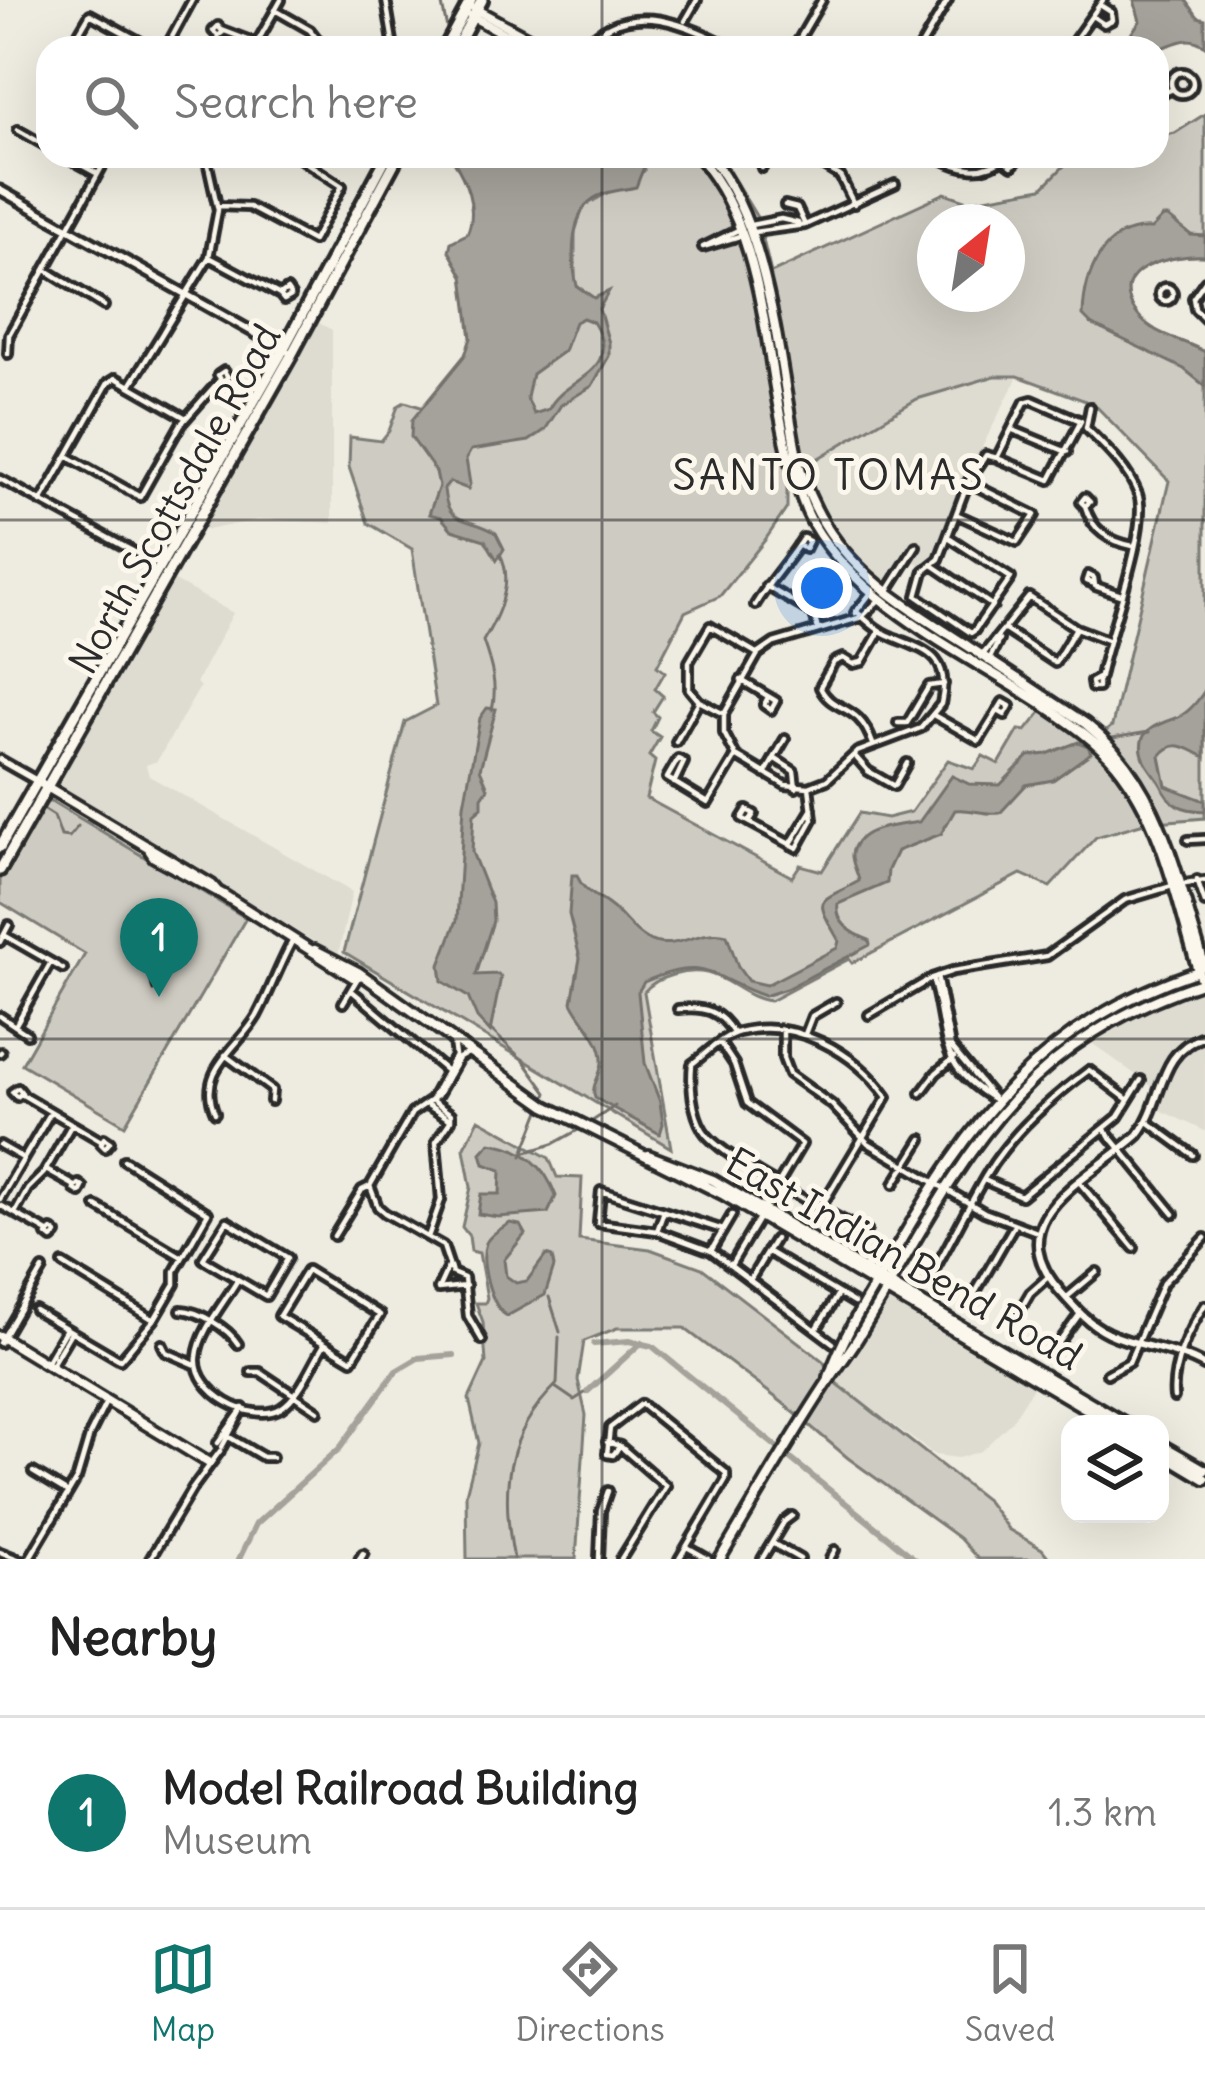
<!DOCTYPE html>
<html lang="en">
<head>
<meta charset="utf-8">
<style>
  :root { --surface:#fff; --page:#f6f6f6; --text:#222; --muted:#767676; --line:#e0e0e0; --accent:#0f766e }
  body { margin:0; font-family:Delius,sans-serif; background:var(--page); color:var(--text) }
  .controls { position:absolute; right:36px; bottom:36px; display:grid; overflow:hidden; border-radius:24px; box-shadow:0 12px 48px #0002 }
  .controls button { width:108px; height:108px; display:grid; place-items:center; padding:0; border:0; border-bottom:3px solid var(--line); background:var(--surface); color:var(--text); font:60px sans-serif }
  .compass { position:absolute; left:917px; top:204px; width:108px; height:108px; border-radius:50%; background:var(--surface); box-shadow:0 12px 48px #0002; rotate:30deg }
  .you { position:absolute; left:822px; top:588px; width:42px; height:42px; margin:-30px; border:9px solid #fff; border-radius:50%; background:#1a73e8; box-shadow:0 0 0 18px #1a73e833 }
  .badge { display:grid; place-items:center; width:78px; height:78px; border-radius:50%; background:var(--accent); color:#fff; font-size:39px; font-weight:700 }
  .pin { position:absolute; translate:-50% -99px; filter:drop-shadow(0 3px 6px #0008) }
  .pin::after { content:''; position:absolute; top:63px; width:42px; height:36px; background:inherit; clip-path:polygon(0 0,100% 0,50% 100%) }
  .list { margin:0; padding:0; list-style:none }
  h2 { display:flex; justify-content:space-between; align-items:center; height:156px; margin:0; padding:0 48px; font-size:51px }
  h2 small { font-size:39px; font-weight:400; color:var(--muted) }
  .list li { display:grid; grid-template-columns:78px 1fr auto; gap:36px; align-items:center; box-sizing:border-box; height:192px; padding:0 48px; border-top:3px solid var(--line) }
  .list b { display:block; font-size:45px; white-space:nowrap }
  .list p { margin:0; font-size:39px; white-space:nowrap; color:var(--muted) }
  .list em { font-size:39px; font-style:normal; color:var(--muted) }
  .icon { flex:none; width:66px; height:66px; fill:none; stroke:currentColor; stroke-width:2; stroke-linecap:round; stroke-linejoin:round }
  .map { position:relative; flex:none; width:1205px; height:1559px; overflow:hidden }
  .search { position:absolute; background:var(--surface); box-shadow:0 12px 48px #0002; left:36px; right:36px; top:36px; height:132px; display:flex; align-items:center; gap:30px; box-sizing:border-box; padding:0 42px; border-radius:36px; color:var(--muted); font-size:45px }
  .sheet { height:348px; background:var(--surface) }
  nav { display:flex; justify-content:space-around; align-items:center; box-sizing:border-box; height:168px; border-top:3px solid var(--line); background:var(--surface); font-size:33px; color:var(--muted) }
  nav a { display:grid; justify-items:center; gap:6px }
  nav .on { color:var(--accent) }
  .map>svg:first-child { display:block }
  .built { fill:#dedbd1 }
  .green { fill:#cecbc2; stroke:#7c7b76; stroke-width:3; fill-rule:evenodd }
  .water { fill:#a4a29a; stroke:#74726e; stroke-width:3; fill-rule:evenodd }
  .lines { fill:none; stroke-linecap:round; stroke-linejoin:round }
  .stream { stroke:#74726e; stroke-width:3 }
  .canal { stroke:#a4a29a; stroke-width:6 }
  .minor-casing { stroke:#2b2b2b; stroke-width:14 }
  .tertiary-casing { stroke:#2b2b2b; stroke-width:15 }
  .secondary-casing { stroke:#2b2b2b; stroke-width:16 }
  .primary-casing { stroke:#2b2b2b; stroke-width:18 }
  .minor { stroke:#fbf7ec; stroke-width:4.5 }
  .tertiary { stroke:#fbf7ec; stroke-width:6 }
  .secondary { stroke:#fbf7ec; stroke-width:8 }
  .primary { stroke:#fbf7ec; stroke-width:9 }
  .rail { stroke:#2b2b2b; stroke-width:3 }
  .grid { fill:none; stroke:#2b2b2b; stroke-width:3; stroke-opacity:0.55 }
  .labels { text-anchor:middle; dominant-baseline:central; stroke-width:10; stroke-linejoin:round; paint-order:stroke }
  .street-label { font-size:39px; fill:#2b2b2b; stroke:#fbf7ec }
  .neighbourhood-label { font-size:42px; letter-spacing:3px; fill:#2b2b2b; stroke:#fbf7ec }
</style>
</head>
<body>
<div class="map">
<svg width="1205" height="1559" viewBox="0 0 1205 1559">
  <rect width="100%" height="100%" fill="#eeebe0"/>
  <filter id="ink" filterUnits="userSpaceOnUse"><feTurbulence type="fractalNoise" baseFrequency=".00833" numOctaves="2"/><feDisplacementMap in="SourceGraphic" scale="24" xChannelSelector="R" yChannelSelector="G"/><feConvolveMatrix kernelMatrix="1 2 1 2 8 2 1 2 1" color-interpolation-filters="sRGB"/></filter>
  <g filter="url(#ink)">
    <path class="built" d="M315,321l17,9v193l-70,-4 -56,11 -6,-3z
      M995,376h23l-53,105 -29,79 -13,6 -14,-7 -23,31 -44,-45 -21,-38 -17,-44 113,-64z
      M171,579l62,34 -37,70 4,4 -43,74 -11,4 3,11 203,116 -14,64 -282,-171z
      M1205,985v146l-49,-23 5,-15 -72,-52 46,-27z
      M890,1298l146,84 -24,39 -31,30 -22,7 -24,-3 -100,-73z"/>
    <path class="green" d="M1205,114v142c-32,-2 -102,12 -68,58 16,22 46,25 68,38v466l-61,5 -48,14 -46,50 -29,-13 -169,89 -3,-4 -79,42c-25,-3 -41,-23 -63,-28 -20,-4 -51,3 -63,19l27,156 -327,-196 61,-230 31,-16 -24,-157 -44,-26 -19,-56 1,-30 31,4 8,-10 9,-25 7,-4 66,21 104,-142v-49l8,-25 61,-36 3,-15h73l38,63 13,54 174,-80 23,8 74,-13 32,-32h83v-19l18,-4zM935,222h72v72h-72zM995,376h23l76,28 75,77 -57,245 -7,6 -51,-36 -28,35 -7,-1 -20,34 -16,-8 -9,13 -26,-9 -37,52 -24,6 -28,-5 -37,58 -22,-6 -8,12 -146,-79 9,-37 -6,-5 11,-19 -9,-6 7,-14 -5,-5 10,-16 -8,-7 10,-17 -8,-6 28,-54 35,-16 45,-56 22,-32v-31l130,-78z
      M51,801l195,117 -121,207 -103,-61 63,-110 -85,-52v-22l46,-77z
      M479,1119l70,39 8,19 25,1 -3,62 71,9 52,19 121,93 12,21 152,119 21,28 34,20 8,10h-72l-19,-21 -111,-80 -65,-55 -99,-75h-67l-33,13 -6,39 8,35 -10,144h-109l-1,-65 13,-51 -10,-44 17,-37 -3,-40 -7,-19h9l2,-5 -8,-45 -8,-2 -2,-15 -7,-9 9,-40 -7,-38z"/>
    <path class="water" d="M1134,0h52l12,17 7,2v27c-19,-13 -30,-1 -48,3 -9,2 -29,-1 -41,-1l7,-3 17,-24z
      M451,156l196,3 -11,28c-12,3 -26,3 -38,9 -29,13 -27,64 -21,90l17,12 15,-7 -10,18 10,34v13l-17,30 -31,19 -16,25 -16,11 -58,9 -5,9 4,25 -2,5 -18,-7 -6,7c3,39 26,27 52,44l8,16 -7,11 -12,-20 -33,-10 -11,-13 -12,-3 10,-28 -3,-14 -25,-35 1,-17 53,-65 6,-17 -8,-62 -14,-25 2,-9 16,-8c12,-27 -2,-55 -16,-78zM583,318l10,4c33,52 -31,56 -44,87l-15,5 -7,-16 5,-24 32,-23 11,-29z
      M1163,217h5l23,18 14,1v20c-32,-2 -102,12 -68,58 16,22 46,25 68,38v34l-21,-17 -93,-45 -8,-8c1,-42 20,-90 68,-87z
      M1205,690v67c-18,-8 -30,-20 -45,-1l6,30 39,15v10c-24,-1 -35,-6 -44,-26 -4,-8 -12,-15 -16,-24 -13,-30 11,-36 33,-44 12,-5 20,-16 27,-27z
      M487,708l9,1 -16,60 8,19 -6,9v10l-8,7 -2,38 20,51 1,18 -17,54 21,-1 4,3 -11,55 -13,-14 -9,-21 -26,-16 -2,-16 17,-45 7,-115 16,-87z
      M1078,742l10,4 3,7 -38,27 -27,5 -26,28c-17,2 -30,-5 -45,-3l-14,24 -44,17 -9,19 -1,13 -49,21c-3,20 15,30 31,36l1,5 -84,44 -22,7c-54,-19 -59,-41 -120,-14l-6,10 7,71 15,39 3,22 -3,10 -65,-36c-5,-13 6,-21 7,-36 1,-24 -21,-40 -30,-60l8,-44 -11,-44 3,-39h5c6,17 19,20 33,31 13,9 21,24 35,32 28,17 54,-11 82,-3l11,32 10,14 18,4 71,-37 2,-7c-27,-47 -21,-37 20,-60 -1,-8 -8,-19 -7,-27 5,-28 45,-28 67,-32l33,-46 17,8 31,1 29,-29 18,-2z
      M490,1143c34,4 55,23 66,53l-8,17 -50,4 -20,-3 3,-20h19l1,-24 -17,-6 -3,-11z
      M510,1223l10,2 5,9 -21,26 2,16 10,7 11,-2 19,-26 6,2 2,10 -9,28 -38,21c-16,-9 -28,-54 -21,-73 4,-9 17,-16 24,-20z"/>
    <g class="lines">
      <path class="stream" d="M441,0l7,33
        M492,710c6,-24 -1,-46 -9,-69 15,-24 32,-59 17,-87
        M1106,739l43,-7
        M43,809l11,7 7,20 8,1 9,-11
        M491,1030l33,31 23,32 -25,63
        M588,1124l27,-18
        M523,1153l30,-9 27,-15
        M549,1297l11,35
        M555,1387l19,13 14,-9
        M514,1559c-14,-70 -9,-124 43,-175l2,-47"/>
      <path class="canal" d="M594,1344l35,-3 23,5 126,102
        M588,1391l53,-48
        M791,1459l124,100
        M239,1559l17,-35 84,-76 56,-77 22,-13 36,-3"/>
      <defs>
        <path id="minor" d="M386,0l8,48
          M275,10l35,20 14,18
          M1092,16l12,8 8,-4 -1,-8 -11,-7
          M685,21l12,-21
          M218,26l5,6 -5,4 -5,-5z
          M222,30l34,13
          M70,48l20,-34 62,34
          M166,48l26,-48
          M254,48l27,-48
          M582,48c42,-48 94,-30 151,0
          M794,48l28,-48
          M920,48l28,-48
          M1069,48l34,-48
          M1171 83a11 11 0 1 1 22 0a11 11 0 1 1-22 0Z
          M1157,96l16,-7
          M18,130l30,17
          M65,156l33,18
          M807,156l33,20 14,28
          M935,156c27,14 47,19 73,0
          M1004,160l8,6 10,-10
          M762,168l6,-12
          M785,205l12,3 8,17
          M218,206l31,1 64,34 29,-55 -46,-30
          M751,225l30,-6 17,4
          M754,232l51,-7 90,-41
          M703,247l40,-12
          M703,247l37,-18
          M209,257l71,38
          M46,270l58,36
          M1159 294a7 7 0 1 1 14 0a7 7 0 1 1-14 0Z
          M287,290l4,6 -7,4 -4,-5z
          M1193,298l2,11 10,10
          M1193,298l12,-17
          M163,332l14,-24
          M8,354l1,-19 99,-179
          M224,371l4,6 -6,4 -4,-6z
          M130,386l56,32
          M1090,407l-4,21c19,19 42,40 52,66 12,34 -31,143 -38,183l-9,5 1,6h6v-7
          M1013,430l54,22
          M67,456l73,41 41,-73 39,-44
          M0,479l158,86
          M41,502l67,-119 8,-5 14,8 79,-129 9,-47 -12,-54
          M1085,506l-4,-4 4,-5 5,5 -5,4c7,25 24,35 48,40
          M958,515l59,27 18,-27 -67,-33
          M934,566l59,40
          M924,571l15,-12 29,-77 18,-27 11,3 28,-56 7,-2 49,21 -31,59 -53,-22
          M924,571l-7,25 54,37 3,-2 37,-53 -61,-40
          M1092,583l-6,-2 2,-6 6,3 1,8 26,9
          M766,586l48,28 4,16
          M887,592l29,-46
          M755,605c14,-24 33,-43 48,-67l6,3 -4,8 -7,-4
          M856,611c10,9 20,19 32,24 37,16 64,19 53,69l-20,24 -64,24 -30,28 -18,7 -24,-2 -49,-29 -12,-23v-19l34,-60 16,-11 88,-26 17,-17
          M855,613l15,-19
          M1005,630l50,33 21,-35
          M981,657l48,-60 47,31 31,12
          M988,662l11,-22
          M741,680l35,21 -5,9 -7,-5 4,-8
          M724,714l-25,-13 -10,-12v-27l21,-36 48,28
          M935,716l44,25 24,-39 7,4 -5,9 -7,-4
          M898,723h9l22,-37 15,-2
          M676,742l23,-41
          M873,744c-15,-44 -40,-29 -53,-57l14,-25 9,-4 10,6 9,-2 18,-31
          M854,755l14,16 26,15 13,-23
          M774,758l20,13 2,17
          M684,762l-6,-3 -11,19 41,25 28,-47
          M765,774l20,-35
          M674,783l10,-21
          M749,822l5,-8 -7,-4 -5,8 7,4 48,26 16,-29 -4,-32
          M1188,840l17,-1
          M790,845l22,-36
          M1197,880l8,23
          M4,935l59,34
          M0,942l9,-17
          M937,976l14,71 44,53
          M932,978c17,55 2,86 63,122
          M351,990l99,84
          M343,1003l16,-27
          M678,1009c25,-3 42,1 55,24
          M869,1015l63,-37 21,-7 94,-15 78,-56 47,-14 33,-5
          M0,1016l27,18
          M15,1026l36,-64
          M783,1032v26l6,16 43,31 36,38 116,69 53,20
          M805,1034l7,-18 24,-14
          M720,1043l14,21 13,39 55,41 -38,64
          M0,1053l1,-1
          M468,1053l-9,5 -22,38 -25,17 -42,73 8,21 7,6 58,33 9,27 12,5 4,38 14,24
          M225,1055l47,35 -1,11
          M18,1088l4,5 -5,4 -5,-5z
          M921,1093l15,-20 18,-15
          M21,1094l80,47
          M431,1100l24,-44 -2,-15
          M426,1104l25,16v-6l-20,-14
          M215,1113c-19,-43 23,-64 42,-97 13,-24 22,-51 36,-76
          M1148,1122l45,33
          M1105,1130l69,84
          M104,1138l6,4 -5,6 -4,-4z
          M0,1145l21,12
          M46,1170l29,16
          M984,1180l37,16 97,-79 23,-37
          M1080,1183l54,65
          M79,1184l4,3 -3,6 -6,-4z
          M894,1184l28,-45
          M0,1199l51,-87
          M0,1205l48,27
          M96,1206l86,51
          M821,1207l66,-110c-31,-44 -92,-80 -148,-65 -17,4 -33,22 -47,32 -2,21 0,48 11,66 17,28 121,79 154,98l10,2
          M15,1213l13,-24 16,-16 28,-49
          M227,1221l61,37 -22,38 -63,-37z
          M52,1230l5,4 -5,5 -5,-4z
          M723,1230l-122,-39 -3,32 59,8 54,20 122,92
          M657,1231l7,-20
          M334,1236l28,-46 8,-4
          M428,1237l13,-37 -5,-58 15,-22
          M711,1251l21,-36
          M767,1251l87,52
          M63,1264l91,56
          M731,1265l28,-47
          M448,1267l-10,22 28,-3
          M307,1270l73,45 -28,45 -73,-44z
          M931,1276c19,-33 35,-66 54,-99 24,-42 65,-78 104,-107l38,29
          M750,1280l25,-41
          M237,1281c-13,22 -38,51 -40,76 -4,35 55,68 84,51 19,-12 31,-44 43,-63
          M1066,1298l31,-26
          M971,1300l42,-73
          M35,1310l85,50 34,-40 21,-36v-13l33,-58 -84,-53
          M181,1310c18,1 47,18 57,34
          M1012,1324l18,-31 18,-16
          M816,1330l22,-36
          M0,1343l43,-74
          M162,1344l4,8 30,13
          M1058,1344l21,-29
          M46,1363l20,-34
          M51,1366l20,-34
          M251,1372h9l58,39
          M1107,1374l22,-12 34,-79 42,-45
          M1174,1398c-3,-30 14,-69 31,-93
          M224,1434l39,23h9
          M607,1442l13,4 46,40 -45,73
          M218,1443l25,-35
          M620,1446l-7,9 -6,-1 3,-26 31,-24 85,69v7l-47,79
          M222,1447l21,-39
          M33,1472l35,21
          M772,1543l28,16
          M687,1547l21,12
          M0,1552l18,7
          M29,1559l48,-81 13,-44 15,-30
          M150,1559l42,-70 28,-38
          M599,1559l2,-48 7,-20
          M762,1559l22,-37 8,-6
          M830,1559l5,-9"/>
        <path id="tertiary" d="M0,190l292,164
          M0,760l37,21
          M1205,1036c-49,16 -40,64 -67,99 -49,44 -142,82 -79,155 15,17 28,33 49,43 32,15 66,15 97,33
          M360,1559l3,-5"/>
        <path id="secondary" d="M475,9l72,39
          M471,16l59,32
          M698,156c71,83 64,199 91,300 7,23 12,47 24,68 47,81 149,128 226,178 28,19 55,36 77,62 50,61 62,146 86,219
          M709,156c62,69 70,214 89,305 25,97 92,135 171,186 39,25 78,51 117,77 77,61 90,154 119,243
          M37,781l175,104 6,7
          M150,851l4,6 68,37 131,83 6,-1
          M315,950l43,22 188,134 178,89 388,229
          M648,1155l65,25 414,244
          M0,1336l209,127
          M829,1377c14,-42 41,-83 63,-121 78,-137 150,-233 306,-285
          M1160,1444l45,26
          M1160,1452l45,27
          M720,1559c35,-58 68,-117 105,-173 11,-18 25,-34 36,-53 98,-163 146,-287 343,-351"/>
        <path id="primary" d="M445,48l26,-48
          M456,48l26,-48
          M0,847l281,-493 106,-198
          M0,870l292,-516 106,-198"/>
      </defs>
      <use href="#minor" class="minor-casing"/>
      <use href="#tertiary" class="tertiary-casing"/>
      <use href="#secondary" class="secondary-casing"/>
      <use href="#primary" class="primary-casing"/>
      <use href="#minor" class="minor"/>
      <use href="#tertiary" class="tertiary"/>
      <use href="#secondary" class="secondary"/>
      <use href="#primary" class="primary"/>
      <path class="rail" d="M136,922l17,69"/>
    </g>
  </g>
  <path class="grid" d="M602,0v48M602,156v1403M0,520h1205M0,1039h1205"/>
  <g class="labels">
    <g class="street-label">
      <text transform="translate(175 499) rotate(-61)">North Scottsdale Road</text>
      <text transform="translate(904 1259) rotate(30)">East Indian Bend Road</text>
    </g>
    <g class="neighbourhood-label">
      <text x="829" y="475">SANTO TOMAS</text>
    </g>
  </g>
</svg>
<div class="controls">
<button><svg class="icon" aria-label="layers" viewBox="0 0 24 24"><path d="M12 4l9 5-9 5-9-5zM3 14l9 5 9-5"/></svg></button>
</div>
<svg class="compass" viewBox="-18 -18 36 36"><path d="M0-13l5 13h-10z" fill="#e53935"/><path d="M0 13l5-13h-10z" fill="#767676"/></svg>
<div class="you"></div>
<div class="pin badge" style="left:159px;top:997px">1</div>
<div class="search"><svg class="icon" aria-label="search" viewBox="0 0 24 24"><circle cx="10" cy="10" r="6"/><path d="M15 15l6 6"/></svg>Search here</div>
</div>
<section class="sheet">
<h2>Nearby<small></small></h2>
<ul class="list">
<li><span class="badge">1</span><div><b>Model Railroad Building</b><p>Museum</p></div><em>1.3 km</em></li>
</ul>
</section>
<nav>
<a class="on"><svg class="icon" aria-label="map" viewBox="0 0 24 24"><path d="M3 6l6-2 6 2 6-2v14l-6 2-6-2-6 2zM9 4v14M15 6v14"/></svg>Map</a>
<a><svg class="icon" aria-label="directions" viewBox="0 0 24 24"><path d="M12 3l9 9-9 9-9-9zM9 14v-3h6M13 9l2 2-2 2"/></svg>Directions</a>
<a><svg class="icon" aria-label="saved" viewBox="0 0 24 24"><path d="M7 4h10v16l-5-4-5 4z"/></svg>Saved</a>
</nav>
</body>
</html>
